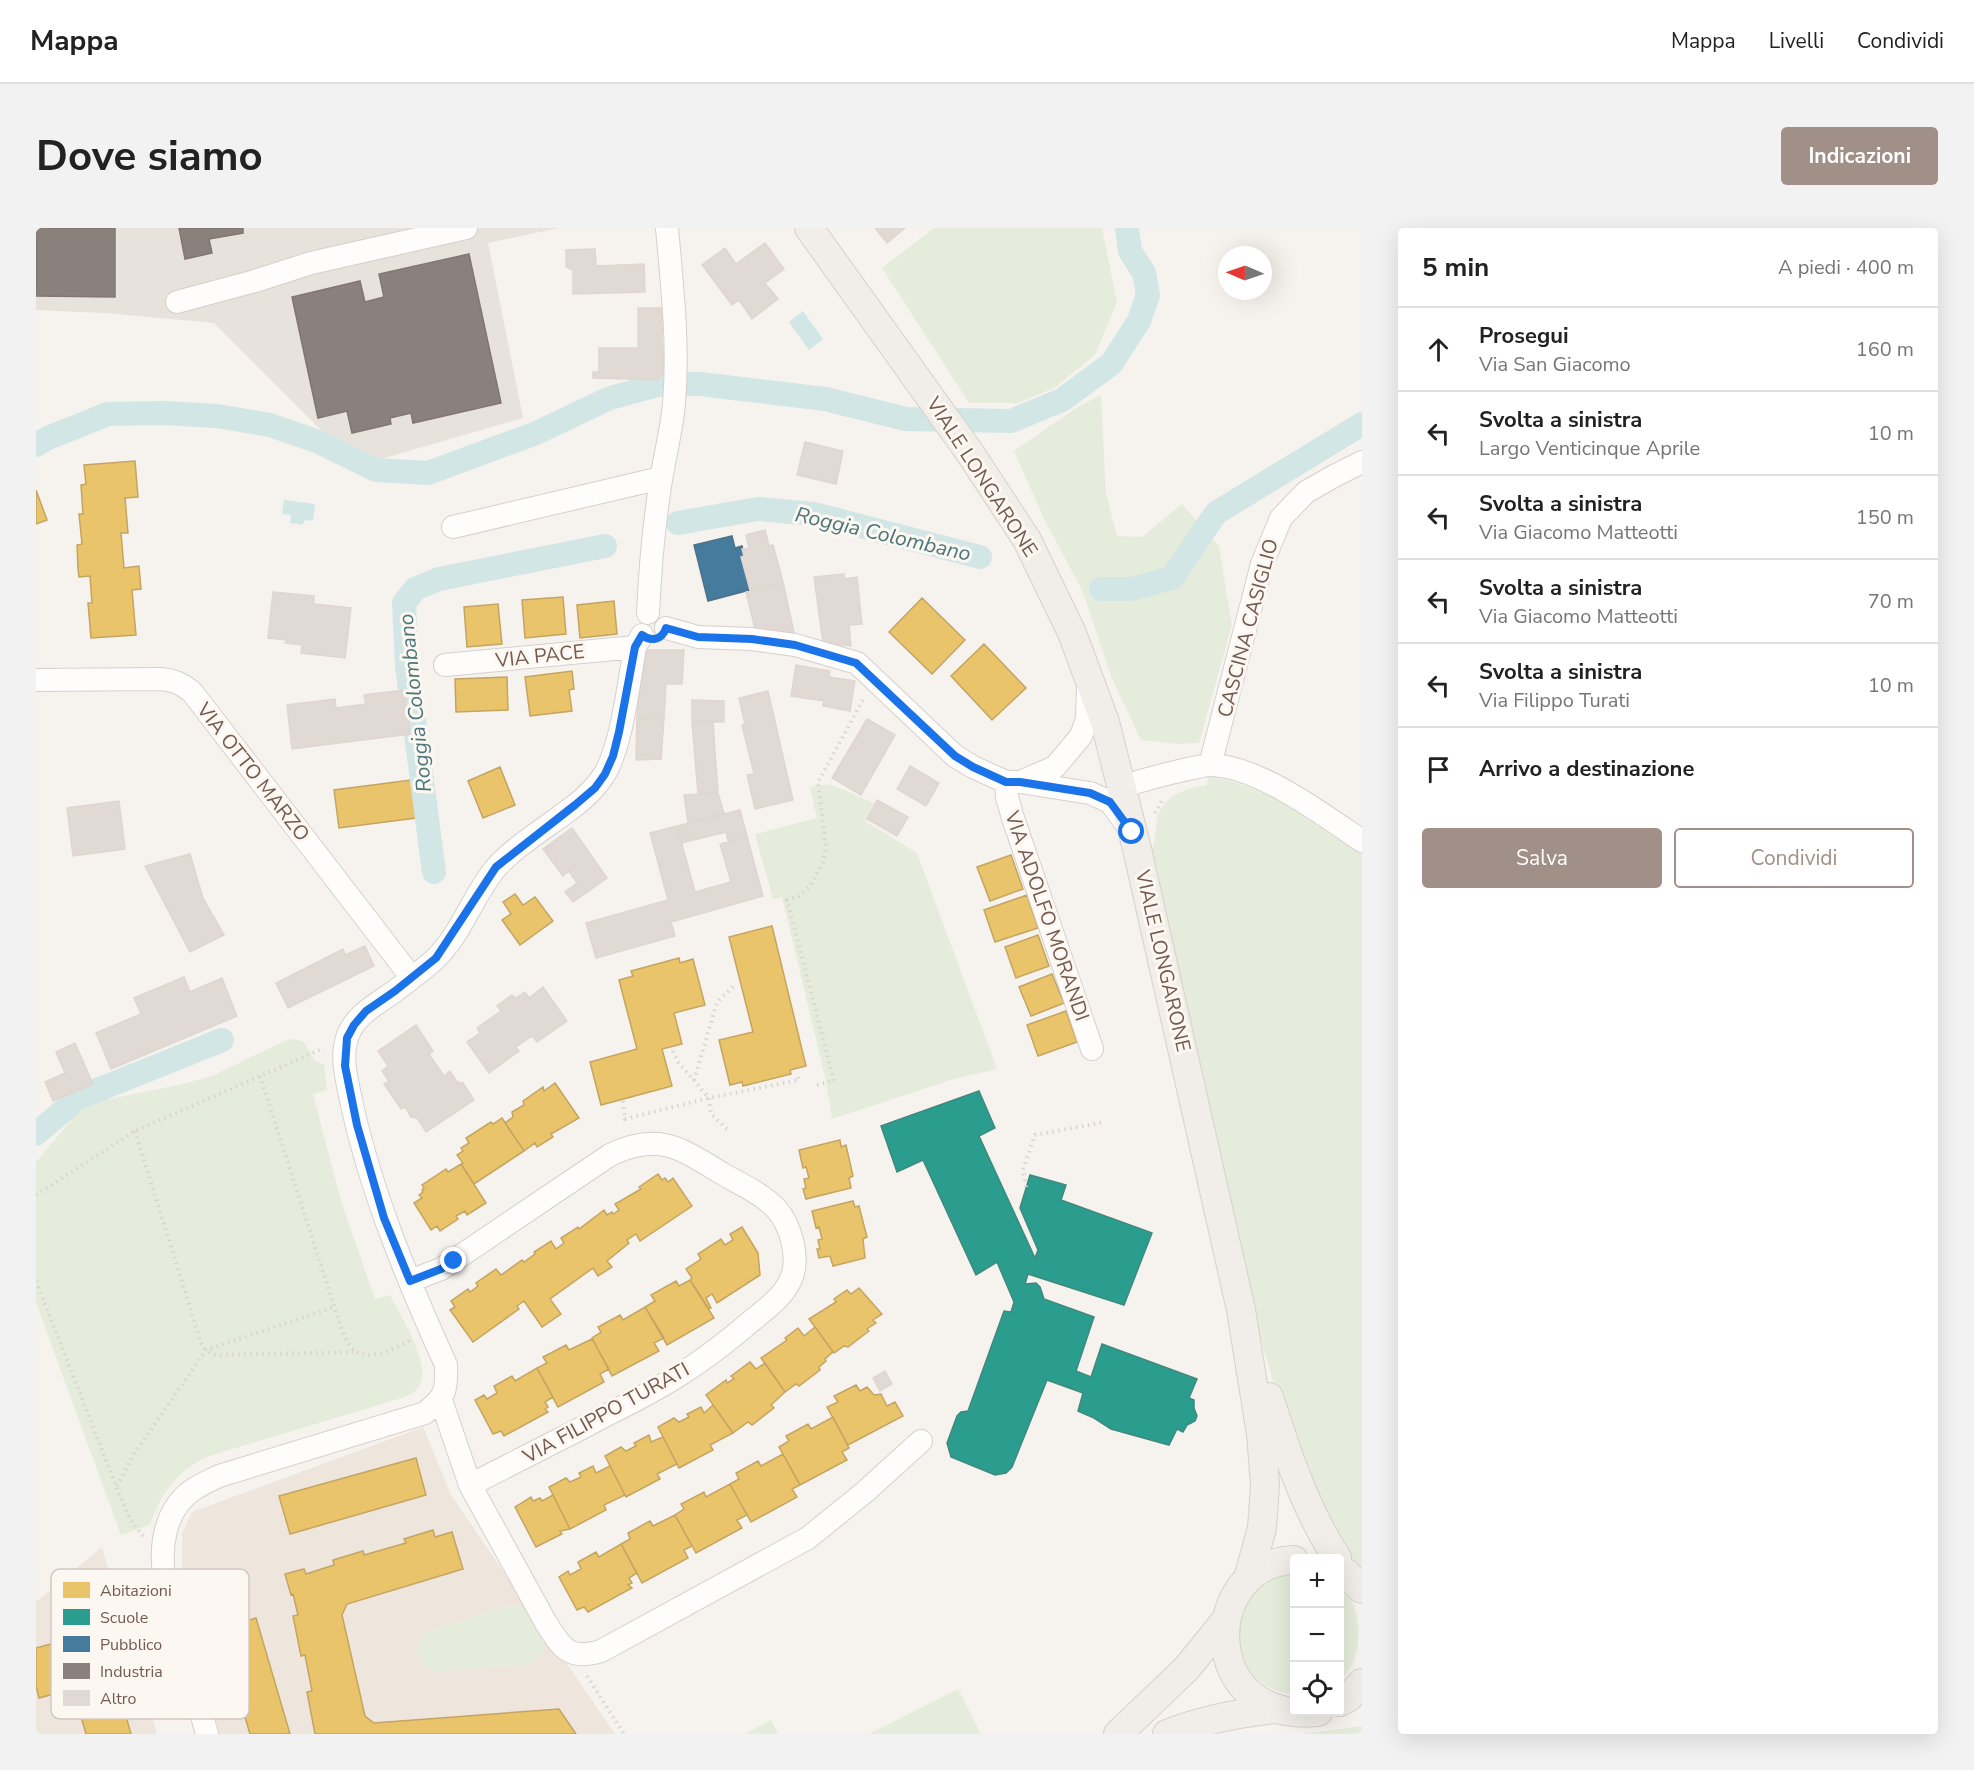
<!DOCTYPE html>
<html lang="it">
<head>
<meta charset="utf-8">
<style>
  :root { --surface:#fff; --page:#f2f2f2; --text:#222; --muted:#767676; --line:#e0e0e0; --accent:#a09088 }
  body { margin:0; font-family:"Nunito Sans",sans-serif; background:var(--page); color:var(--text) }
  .controls { position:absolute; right:18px; bottom:18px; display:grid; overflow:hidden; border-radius:6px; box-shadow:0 6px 24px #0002 }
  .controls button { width:54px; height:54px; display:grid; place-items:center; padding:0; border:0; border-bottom:2px solid var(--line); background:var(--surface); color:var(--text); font:30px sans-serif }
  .compass { position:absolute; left:1182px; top:18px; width:54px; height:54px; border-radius:50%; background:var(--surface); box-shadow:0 6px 24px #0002; rotate:272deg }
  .stop { position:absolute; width:18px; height:18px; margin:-14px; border:4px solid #1a73e8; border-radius:50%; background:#fff }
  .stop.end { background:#1a73e8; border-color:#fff; box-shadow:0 2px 6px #0008 }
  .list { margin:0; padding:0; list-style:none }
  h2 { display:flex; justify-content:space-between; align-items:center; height:78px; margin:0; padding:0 24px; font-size:26px }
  h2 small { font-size:20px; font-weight:400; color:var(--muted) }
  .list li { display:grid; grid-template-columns:39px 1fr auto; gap:18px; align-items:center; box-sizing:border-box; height:84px; padding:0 24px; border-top:2px solid var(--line) }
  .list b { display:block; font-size:22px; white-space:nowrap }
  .list p { margin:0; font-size:20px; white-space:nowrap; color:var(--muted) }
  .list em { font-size:20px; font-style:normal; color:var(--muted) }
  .actions { display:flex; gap:12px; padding:18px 24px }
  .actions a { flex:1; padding:14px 0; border:2px solid var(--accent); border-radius:6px; text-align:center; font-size:21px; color:var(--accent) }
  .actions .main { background:var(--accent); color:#fff }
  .icon { flex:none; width:33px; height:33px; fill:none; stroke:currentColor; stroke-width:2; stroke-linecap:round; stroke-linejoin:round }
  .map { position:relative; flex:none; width:1326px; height:1506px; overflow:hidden; border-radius:6px }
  header { display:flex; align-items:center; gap:36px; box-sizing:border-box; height:84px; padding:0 30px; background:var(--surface); border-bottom:2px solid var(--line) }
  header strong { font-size:28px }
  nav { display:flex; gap:33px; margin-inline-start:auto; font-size:21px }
  .intro { display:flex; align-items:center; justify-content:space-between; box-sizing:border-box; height:144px; padding:0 36px }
  h1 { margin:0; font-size:42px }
  .button { padding:15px 27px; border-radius:6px; background:var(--accent); color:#fff; font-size:21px; font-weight:700 }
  main { display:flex; gap:36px; padding:0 36px }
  aside { flex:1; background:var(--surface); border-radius:6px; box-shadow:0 6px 24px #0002 }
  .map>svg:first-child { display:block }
  .residential { fill:#eee5dd }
  .industrial { fill:#e8e2dd }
  .green { fill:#e6ecdb }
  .water { fill:#d2e6e6 }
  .homes { fill:#e9c46a; stroke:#c5a462; stroke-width:1.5 }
  .schools { fill:#2a9d8f; stroke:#40897c; stroke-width:1.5 }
  .public { fill:#457b9d; stroke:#527186; stroke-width:1.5 }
  .industry { fill:#8a817c; stroke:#83756f; stroke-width:1.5 }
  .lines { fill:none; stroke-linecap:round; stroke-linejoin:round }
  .canal { stroke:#d2e6e6; stroke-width:24 }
  .building { fill:#e0d9d4; stroke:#dfd6d1; stroke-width:1.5 }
  .minor-casing { stroke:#d6d0cc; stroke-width:24 }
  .major-casing { stroke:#d7d0cc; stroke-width:30 }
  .path { stroke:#dad3d0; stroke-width:4; stroke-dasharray:1.5 4.5; stroke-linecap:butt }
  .minor { stroke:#fefdfc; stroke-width:22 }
  .major { stroke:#f1ede8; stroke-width:28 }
  .route { stroke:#1a73e8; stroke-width:8 }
  .labels { text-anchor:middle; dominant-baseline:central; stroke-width:6; stroke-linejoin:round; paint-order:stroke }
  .street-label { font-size:20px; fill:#725a51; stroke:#fdf7f1 }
  .water-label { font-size:21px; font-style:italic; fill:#4a777b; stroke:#fdf7f1 }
  .key { fill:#fdf7f1; stroke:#d3c8c1; stroke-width:1.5 }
  .key-label { font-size:16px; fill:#725a51 }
</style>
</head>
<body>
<header>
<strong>Mappa</strong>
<nav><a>Mappa</a><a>Livelli</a><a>Condividi</a></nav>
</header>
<div class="intro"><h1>Dove siamo</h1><a class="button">Indicazioni</a></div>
<main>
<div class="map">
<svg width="1326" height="1506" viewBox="0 0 1326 1506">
  <rect width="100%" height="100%" fill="#f6f3ee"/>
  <path class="residential" d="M387,1199l28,68 164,239h-396l-37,-168v-33l10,-21z
    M66,1319l55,187h-121v-132z"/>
  <path class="industrial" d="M0,0h523l-71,15 35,175 -145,42 -51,-24 -113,-113 -110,-10 -68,-3z"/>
  <path class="green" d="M898,0h168l15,74 -22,53 -41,33 -36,15h-49l-87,-135z
    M1065,167l5,98 11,43 25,1 40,-33 37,42 13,79 -33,118 -22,1 -36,-4 -30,-64 -28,-84 -39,-73 -30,-68 62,-43z
    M1172,548c59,10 106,45 154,78v713l-14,-12 -21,-30 -50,-131 -16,-53 -111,-489c6,-10 5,-16 6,-27 2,-27 27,-37 51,-40z
    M794,556l44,19 -9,18 52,32 80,216 -43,10 -122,40 -7,-42 -43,-180 -9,2 -18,-65 62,-16 -7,-31z
    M259,811l9,3 11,19 9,3 3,26 -14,4 28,107 34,98 15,-4c10,20 41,68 30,89 -3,8 -11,11 -18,14l-193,58c-33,16 -47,35 -59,69l-29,10 -85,-232v-141l41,-49 22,-12 84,-17 31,-9 73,-35z
    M1258,1345v121c-67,-1 -80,-110 0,-121z
    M1304,1359c3,5 9,10 12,15 10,23 10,60 -12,77z
    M476,1377c4,1 7,0 10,1 8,3 12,11 15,18 10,18 12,29 -7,40l-92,8c-22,-5 -27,-23 -12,-40l77,-25z
    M922,1461l23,45h-112z
    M735,1492l7,14h-33z
    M1326,1498v8h-60z"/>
  <path class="water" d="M767,83l20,28 -14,11 -20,-28z
    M248,272l31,4 -2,17 -8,-1 -3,5 -12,-2 1,-8 -9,-1z"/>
  <path class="homes" d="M99,233l3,36 -13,1 3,35h-7l3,35 15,-2 2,23 -9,1 4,45 -45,3 -3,-35h4l-2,-27 -11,1 -1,-8 -1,-24 5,-1 -3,-30h4l-2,-29 5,-1 -2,-19z
    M0,262l11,30 -11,4z
    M527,369l3,37 -41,4 -3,-38z
    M886,370l43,42 -33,34 -43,-42z
    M578,373l3,33 -37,4 -3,-33z
    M462,376l4,40 -35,3 -3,-40z
    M948,416l42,44 -34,32 -41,-44z
    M536,443l2,18 -5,1 3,21 -42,5 -5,-39z
    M471,449l1,33 -52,2 -1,-33z
    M464,539l15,38 -32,13 -15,-37z
    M375,552l5,38 -77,10 -5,-38z
    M975,627l12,34 -33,12 -13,-34z
    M479,666l8,11 12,-8 18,24 -33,24 -18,-25 9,-6 -8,-12z
    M991,667l11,33 -43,14 -11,-32z
    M736,698l34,140 -16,4 1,4 -48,12 -1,-4 -12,3 -11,-45 34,-8 -24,-95z
    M1002,707l11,31 -33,12 -11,-31z
    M643,730l1,5 13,-4 12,46 -31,8 8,31 -20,5 10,37 -71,19 -11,-43 47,-13 -18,-69 14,-4 -2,-5z
    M1016,746l12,29 -33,13 -12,-29z
    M1030,783l11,31 -39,14 -11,-31z
    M519,855l24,35 -28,16 2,3 -16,10 -2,-4 -11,8 -19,-28 8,-6 -1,-5 12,-7 -1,-4 20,-14 1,4z
    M466,890l22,33 -50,33 -13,-20 2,-1 -6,-8 6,-4 -2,-3 8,-5 -3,-5 25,-16 2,2z
    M804,912l1,7 5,-2 7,31 -4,2 2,10 -45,11 -3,-10 3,-1 -2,-9 5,-1 -3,-11 -3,1 -4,-18z
    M425,936l25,39 -19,12 -2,-4 -9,5 2,3 -18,12 -3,-5 -6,4 -17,-27 8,-5 -3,-3 4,-3 -1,-2 2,-2 -2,-3 24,-16 2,3z
    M622,946l4,6 3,-2 3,4 5,-4 19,28 -52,35 -4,-7 -9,6 2,3 -22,18 5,6 -14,9 -5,-8 -43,31 11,15 -19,13 -18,-26 -7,5 2,3 -46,33 -23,-32 5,-3 -4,-6 17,-12 2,3 8,-6 -2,-3 20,-14 5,6 21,-15 2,2 11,-8 -1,-2 17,-11 5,8 8,-6 -3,-5 17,-11 1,2 25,-19 3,5 5,-3 1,2 6,-4 -4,-6 26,-15 -2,-2z
    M817,973l2,6 4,-1 8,31 -4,2 2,19 -32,8 -3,-10 -11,2 -2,-9h3l-2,-9 4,-1 -3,-12 -3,1 -4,-17z
    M706,999l16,26 2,22 -43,28 -5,-9 -6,4 5,10 -2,1 -19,-29 2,-2 -6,-9 15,-10 -3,-5 23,-15 4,6 8,-5 -3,-6z
    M654,1052l24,38 -47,27 -22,-38 10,-6 -4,-6 25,-14 3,5z
    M823,1060l23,26 -9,6 3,3 -9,6 2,2 -21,16 -4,-1 -10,7 -25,-34 27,-17 -2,-3 13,-9 4,4z
    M609,1079l19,31 -10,5 5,8 -47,25 -20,-38 9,-6 -3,-5 22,-12 3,5z
    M779,1099l18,25 -8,7 1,2 -7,6 1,3 -21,16 -3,-2 -11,8 -24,-34 26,-18 -2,-2 13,-10 6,8z
    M556,1111l17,30 -9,5 4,8 -46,25 -21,-39 10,-5 -4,-6 23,-12 3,5z
    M714,1134l6,7 9,-6 20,29 -14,13 3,3 -22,17 -4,-3 -15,11 -27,-38 20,-15 1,3 7,-4 -3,-3z
    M501,1140l16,29 -8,5 3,5 -3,2 3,3 -44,24 -3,-5 -8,3 -18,-34 9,-5 3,4 10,-6 -3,-7 18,-10 3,5z
    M820,1157l4,6 7,-4 7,8 7,-1 6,12 8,-4 8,14 -55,29 -21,-38 11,-5 -4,-6z
    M677,1177l20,28 -23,12 3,5 -34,18 -21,-41 16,-9 5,4 10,-5 -2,-3 14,-7 3,6z
    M797,1189l16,31 -7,4 5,8 -47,25 -21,-38 10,-6 -3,-5 22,-12 3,5z
    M613,1207l2,7 12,-5 14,27 -20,10 3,5 -34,18 -21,-41 16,-9 5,4 10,-5 -2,-3z
    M747,1226l17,31 -8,4 5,8 -46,25 -21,-38 9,-5 -3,-6 22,-12 3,5z
    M380,1230l10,37 -136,39 -11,-38z
    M557,1238l3,7 14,-7 15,29 -21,10 2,5 -36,19 -21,-42 17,-9 4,4 11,-5 -2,-4z
    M694,1256l17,31 -10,5 5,8 -46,25 -21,-38 9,-6 -3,-5 23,-12 2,5z
    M517,1267l17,34 -10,2 2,3 -26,13 -21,-40 16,-10 2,4 7,-3 2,3z
    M639,1287l17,31 -8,4 4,8 -46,25 -21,-39 9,-5 -2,-6 22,-12 3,5z
    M397,1302l2,7 17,-5 11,37 -116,35 -5,11 23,101 9,7 185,-14 17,25h-261l-8,-42 5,-1 -7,-36 -4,1 -8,-40 5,-1 -5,-21 -2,1 -6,-21 19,-5 2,5 28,-9 -1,-5 30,-9 1,4 42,-12 -2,-4z
    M585,1316l16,29 -8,5 3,5 -4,2 4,3 -44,24 -4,-5 -7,3 -18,-33 9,-6 2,4 11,-6 -3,-7 18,-10 3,5z
    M220,1390l34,116h-40l-31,-105z
    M66,1402l29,104h-45l-13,-45 -34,9 -3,-12v-38z"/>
  <path class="schools" d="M943,863l16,37 -16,8 56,122 3,-8 -18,-42 10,-33 36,10 -5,15 91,33 -28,72 -96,-31 -3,10 11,-1 4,4 4,12 50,18 -18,54 15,6 11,-33 95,35 -8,19 5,2v8l3,8 -2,5 -8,4 -4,7 -6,-3 -8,16 -58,-16 -17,-11 -16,-7 5,-18 -36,-13 -35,87 -6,6 -11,2 -44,-18 -4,-14 10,-27 4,-4 7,-1 36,-100 7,1 3,-10 -17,-40 -21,13 -53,-115 -26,12 -16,-46z"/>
  <path class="public" d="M696,308l3,12 7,-2 2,10 -3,1 9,33 -42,11 -14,-56z"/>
  <path class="industry" d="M0,0h79v69l-79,-1z
    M143,0h64v5l-34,6 3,14 -27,6z
    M433,26l32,149 -88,20 -2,-10 -21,5 1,6 -39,9 -5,-22 -29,7 -26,-121 68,-16 5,21 19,-5 -5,-23z"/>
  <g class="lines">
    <path class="canal" d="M0,217l12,-7 60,-24 54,-1 55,3 53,9 49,17 57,28 52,3 106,-39 76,-36 52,-14h38l125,15 81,20 105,2 51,-21 49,-36 28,-43 9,-26 -4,-22 -14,-22 -3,-23
      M642,295l80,-14 56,5 166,43
      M1065,361h31l40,-11 44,-65 146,-89
      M398,644l-27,-206 -3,-63 11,-14 24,-10 166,-33
      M0,906l42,-36 144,-58"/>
  </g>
  <path class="building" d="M839,0h30l-18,15z
    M729,15l19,26 -19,14 13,16 -26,20 -13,-19 -7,5 -30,-40 23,-17 11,16z
    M559,21l1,17 48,-2 1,28 -72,2v-24l-7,-3v-17z
    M602,80h24v38h3v25l-7,9 -65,-2v-6h6v-24h39z
    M769,214l38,9 -7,33 -39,-9z
    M729,302l4,16 4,-1 10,37 -33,8 -9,-33 3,-1 -2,-7 7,-1 -3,-13z
    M808,346l1,5 12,-2 5,47 -13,1 2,21 -28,-3 -9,-66z
    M747,354l12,55 -39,-4 -10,-41z
    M237,364l41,4v8l37,4 -6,50 -44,-5 1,-8 -17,-2 2,-3 -19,-2z
    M606,422h42l-2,34h-16l-2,34 -27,-1z
    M760,437l34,6 -1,6 26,4 -5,30 -27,-5 1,-5 -33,-5z
    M368,462l6,44 -118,15 -5,-44 48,-6 1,9 30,-4 -2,-9z
    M732,463l25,109 -38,9 -8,-34 7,-1 -12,-49 3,-1 -6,-26z
    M656,472l32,1v21l-32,-1z
    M601,489l27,1 -3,41 -25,1z
    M831,491l28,16 -34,60 -29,-17z
    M656,493l21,1 5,71 -20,1z
    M874,538l29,17 -13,23 -29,-17z
    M682,565l6,21 -36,9 -4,-28z
    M841,572l31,17 -11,19 -30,-17z
    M83,573l6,48 -52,7 -6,-48z
    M704,582l7,26 -19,5 -2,-9 -45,11 -4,-17z
    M641,598l18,66 36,-10 -11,-38 27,-8 16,60 -92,26 4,14 -79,22 -10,-35 82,-23 -18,-67z
    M536,600l35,50 -34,24 -8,-10 12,-9 -8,-12 -6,5 -20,-27z
    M154,626l13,44 21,37 -34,17 -45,-86z
    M329,718l9,20 -86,42 -12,-25 67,-34 2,6z
    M148,749l6,15 32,-14 15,38 -126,53 -15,-36 45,-19 -7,-16z
    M507,759l24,34 -30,21 -5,-6 -16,11 3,4 -30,22 -22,-31 13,-9 -3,-5 24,-17 -4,-5 15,-11 4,3 9,-6 4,6z
    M380,797l17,26 -4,3 15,22 6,-5 7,11 6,1 11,17 -48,32 -9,-14 -6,-1 -6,-10 -4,2 -17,-25 5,-3 -7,-10 6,-5 -10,-15z
    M39,815l18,41 -40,17 -8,-19 20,-9 -9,-21z
    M849,1143l7,13 -12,7 -7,-13z"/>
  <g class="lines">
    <defs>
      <path id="minor" d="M141,74l78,-21 56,-18 155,-35
        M417,299l208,-49
        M612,385c2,-45 6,-89 13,-133 4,-26 11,-51 13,-77 5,-59 -2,-117 -7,-175
        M630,400l32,9 53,2 44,6 62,18 98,93 18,11 33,15h14l70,11 20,9 19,26
        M409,437l190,-18
        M0,452l124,-1c14,1 22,5 32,13l220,286
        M1174,537l52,-201 19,-46 25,-26 30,-17 26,-13
        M970,554l1,15 6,21 79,231
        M984,554l35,-15 26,-31 6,-17 1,-34
        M1085,559c22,-7 44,-13 67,-18 7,-1 15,-4 23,-4 47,1 113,50 151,76
        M374,1053l31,-12 169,-114c50,-24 71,-6 113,19 15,9 34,17 47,29 18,14 27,44 24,66 -4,24 -28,40 -45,54 -20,17 -40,33 -62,47 -29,20 -61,35 -92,51 -42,22 -84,43 -125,64
        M405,1172l29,85 76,138c16,25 23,38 55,28l207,-113 58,-47 55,-50
        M171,1506l-42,-153c-6,-33 -1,-72 29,-92 8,-5 17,-9 25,-13l206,-63c20,-16 22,-21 21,-48 -38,-84 -74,-170 -94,-260 -4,-21 -12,-46 -5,-67 7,-23 30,-34 48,-47 13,-10 27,-20 39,-31 27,-25 38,-63 61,-91 17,-21 55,-44 78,-62 12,-9 23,-20 31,-32 18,-29 25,-94 31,-128l7,-12"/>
      <path id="major" d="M773,0l161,225 57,87 45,93 33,89 32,127 104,461 20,124 4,51 -3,43 -14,51
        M1233,1169c18,56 36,112 68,161
        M1258,1332c-94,3 -97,164 24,152
        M1304,1342l6,3 16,16
        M1304,1474l9,-5 13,-14
        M1082,1506l69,-66 38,-47
        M1131,1506c35,-14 71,-21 108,-25"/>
    </defs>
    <use href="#minor" class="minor-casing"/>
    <use href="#major" class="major-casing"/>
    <path class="path" d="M1119,585l8,-15
      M637,823l5,11 31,36 2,16 19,18
      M224,848l77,239c4,12 8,26 16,34 15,15 44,-2 58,-9
      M658,852l23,-78 18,-17
      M781,857l17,-4 -47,-181 12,-4 11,-10 13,-24 3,-15 -8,-65 46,-84
      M587,873l2,18 84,-21 90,-18 -3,-7
      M99,903l66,212 5,7 10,5 141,-3
      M990,959l-3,-18 12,-34 70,-13
      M0,967l99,-64 189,-83
      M0,1053l86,220 8,18 13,17
      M81,1258l17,-32 72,-104 128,-43
      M551,1448l37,58"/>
    <use href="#minor" class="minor"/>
    <use href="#major" class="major"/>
  </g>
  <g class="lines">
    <path class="route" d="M418,1033l-13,8 -31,12 -26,-63 -27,-93 -12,-59 2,-28 7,-13 12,-14 29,-20 41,-33 60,-91 79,-62 20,-17 10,-14 8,-18 6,-24 16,-85 7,-12c9,7 20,5 24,-7l32,9 54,2 43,6 61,18 99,93 18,11 33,15h14l70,11 20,9 22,30"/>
  </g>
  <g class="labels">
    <g class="street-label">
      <text transform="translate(946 249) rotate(57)">VIALE LONGARONE</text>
      <text transform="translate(1212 400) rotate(-75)">CASCINA CASIGLIO</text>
      <text transform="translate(504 428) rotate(-6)">VIA PACE</text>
      <text transform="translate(217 544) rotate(52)">VIA OTTO MARZO</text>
      <text transform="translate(1011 688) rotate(71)">VIA ADOLFO MORANDI</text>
      <text transform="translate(1127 733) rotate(77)">VIALE LONGARONE</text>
      <text transform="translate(570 1185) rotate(-29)">VIA FILIPPO TURATI</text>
    </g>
    <g class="water-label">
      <text transform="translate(847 306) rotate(13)">Roggia Colombano</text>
      <text transform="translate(379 475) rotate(-96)">Roggia Colombano</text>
    </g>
  </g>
  <rect x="15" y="1341" width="198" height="150" rx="9" class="key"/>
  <rect x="27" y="1354" width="27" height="16" fill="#e9c46a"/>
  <rect x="27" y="1381" width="27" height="16" fill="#2a9d8f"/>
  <rect x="27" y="1408" width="27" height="16" fill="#457b9d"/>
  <rect x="27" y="1435" width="27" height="16" fill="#8a817c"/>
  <rect x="27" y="1462" width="27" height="16" fill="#e0d9d4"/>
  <g class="key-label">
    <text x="64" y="1368">Abitazioni</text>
    <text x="64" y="1395">Scuole</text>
    <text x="64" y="1422">Pubblico</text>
    <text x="64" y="1449">Industria</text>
    <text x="64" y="1476">Altro</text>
  </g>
</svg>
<div class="controls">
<button>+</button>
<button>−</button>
<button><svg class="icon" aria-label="locate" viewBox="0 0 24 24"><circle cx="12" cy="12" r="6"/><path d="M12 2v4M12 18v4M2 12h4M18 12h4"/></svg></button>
</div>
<svg class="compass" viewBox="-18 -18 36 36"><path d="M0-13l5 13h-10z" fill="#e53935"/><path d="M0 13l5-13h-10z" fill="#767676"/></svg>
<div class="stop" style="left:1096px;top:604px"></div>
<div class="stop end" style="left:418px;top:1033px"></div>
</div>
<aside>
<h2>5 min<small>A piedi · 400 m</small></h2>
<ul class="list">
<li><svg class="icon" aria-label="ahead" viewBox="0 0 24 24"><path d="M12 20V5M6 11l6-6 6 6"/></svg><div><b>Prosegui</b><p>Via San Giacomo</p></div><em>160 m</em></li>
<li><svg class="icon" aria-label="left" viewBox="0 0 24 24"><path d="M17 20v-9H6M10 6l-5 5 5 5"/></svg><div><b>Svolta a sinistra</b><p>Largo Venticinque Aprile</p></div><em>10 m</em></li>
<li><svg class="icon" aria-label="left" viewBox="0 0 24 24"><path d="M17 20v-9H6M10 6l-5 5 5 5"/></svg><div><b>Svolta a sinistra</b><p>Via Giacomo Matteotti</p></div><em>150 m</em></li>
<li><svg class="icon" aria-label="left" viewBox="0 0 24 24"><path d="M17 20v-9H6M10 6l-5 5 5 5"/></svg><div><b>Svolta a sinistra</b><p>Via Giacomo Matteotti</p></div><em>70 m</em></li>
<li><svg class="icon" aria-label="left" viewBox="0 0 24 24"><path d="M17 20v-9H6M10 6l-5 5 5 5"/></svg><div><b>Svolta a sinistra</b><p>Via Filippo Turati</p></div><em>10 m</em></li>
<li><svg class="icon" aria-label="arrive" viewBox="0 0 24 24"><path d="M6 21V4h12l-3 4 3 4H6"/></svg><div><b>Arrivo a destinazione</b></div></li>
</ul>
<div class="actions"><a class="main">Salva</a><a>Condividi</a></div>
</aside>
</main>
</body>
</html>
